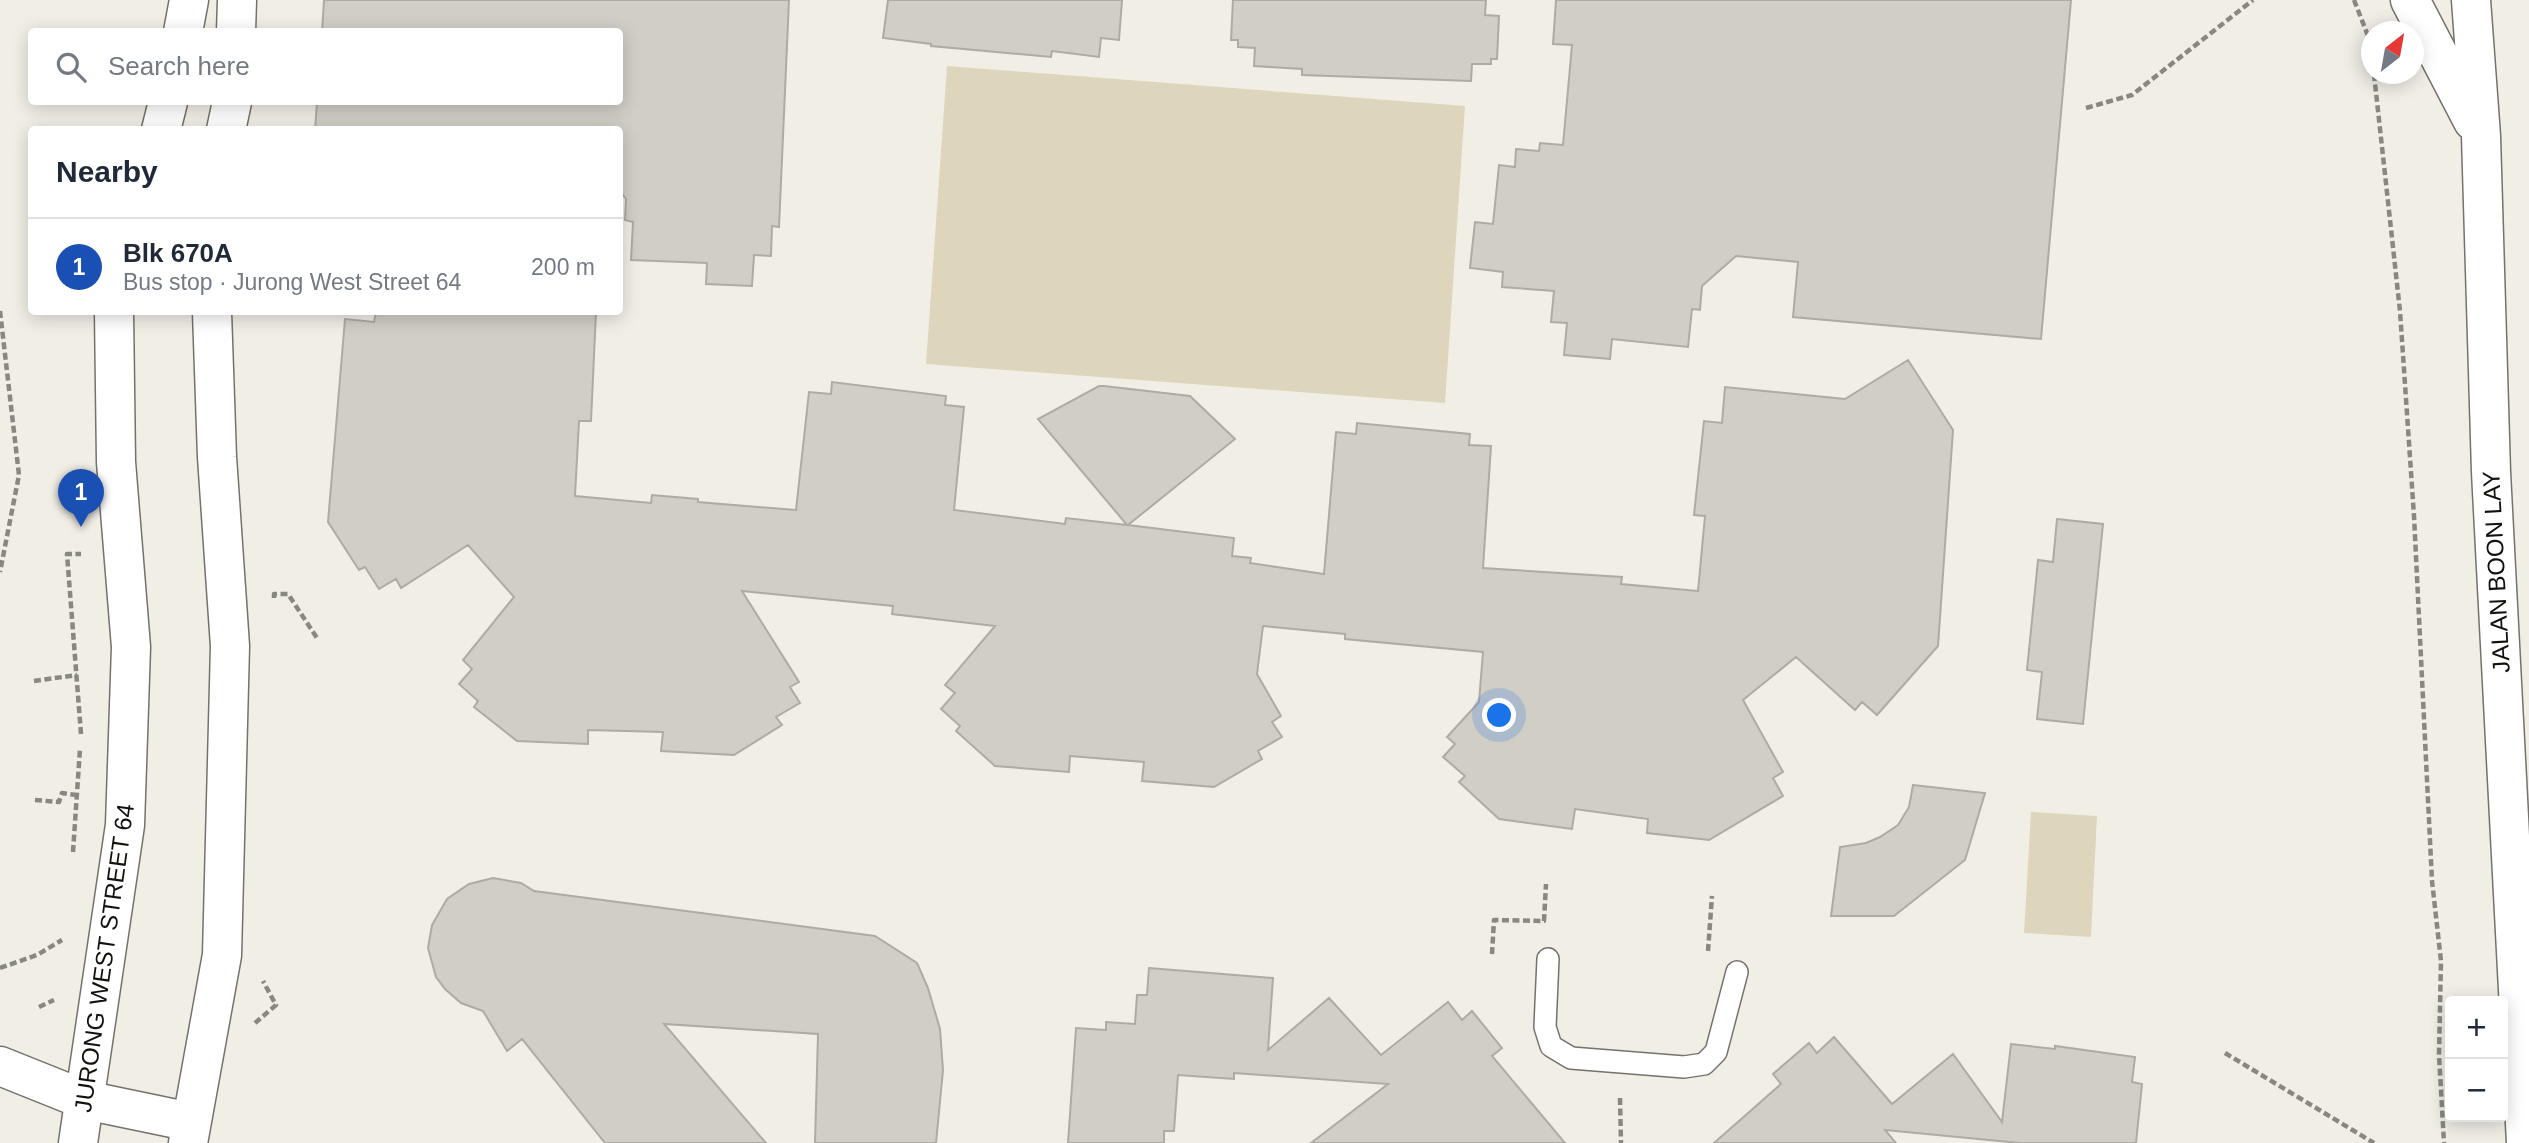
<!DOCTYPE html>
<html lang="en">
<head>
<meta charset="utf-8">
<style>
  :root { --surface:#fff; --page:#f6f6f7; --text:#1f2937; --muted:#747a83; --line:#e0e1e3; --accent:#7c3aed }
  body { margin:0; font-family:Arial,sans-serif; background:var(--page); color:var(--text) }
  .controls { position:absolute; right:21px; bottom:21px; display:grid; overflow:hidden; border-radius:7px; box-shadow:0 4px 18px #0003 }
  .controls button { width:63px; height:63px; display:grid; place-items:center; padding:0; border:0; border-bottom:2px solid var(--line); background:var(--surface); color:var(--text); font:35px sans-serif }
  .compass { position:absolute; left:2361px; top:21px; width:63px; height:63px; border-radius:50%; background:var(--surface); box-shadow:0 4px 18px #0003; rotate:31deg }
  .you { position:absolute; left:1500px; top:716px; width:24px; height:24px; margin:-18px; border:5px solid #fff; border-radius:50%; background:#1a73e8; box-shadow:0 0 0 10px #1a73e833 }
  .badge { display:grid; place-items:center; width:46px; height:46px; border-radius:50%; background:var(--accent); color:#fff; font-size:23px; font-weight:700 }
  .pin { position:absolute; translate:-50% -58px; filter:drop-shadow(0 2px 4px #0008) }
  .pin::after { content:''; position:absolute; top:37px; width:24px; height:21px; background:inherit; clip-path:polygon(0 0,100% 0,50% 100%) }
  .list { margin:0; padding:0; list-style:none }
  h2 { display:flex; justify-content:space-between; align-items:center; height:91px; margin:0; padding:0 28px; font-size:30px }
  h2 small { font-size:23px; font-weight:400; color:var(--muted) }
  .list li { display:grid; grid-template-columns:46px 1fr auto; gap:21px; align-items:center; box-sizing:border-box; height:98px; padding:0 28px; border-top:2px solid var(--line) }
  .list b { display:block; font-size:26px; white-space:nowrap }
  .list p { margin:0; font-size:23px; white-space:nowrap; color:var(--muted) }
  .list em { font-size:23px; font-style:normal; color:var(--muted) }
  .icon { flex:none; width:38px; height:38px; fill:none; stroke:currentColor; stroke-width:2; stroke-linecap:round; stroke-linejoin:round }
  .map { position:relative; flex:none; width:2529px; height:1143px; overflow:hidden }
  .search { position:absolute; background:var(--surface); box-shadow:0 4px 18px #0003; left:28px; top:28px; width:595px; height:77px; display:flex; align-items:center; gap:18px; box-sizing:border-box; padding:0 24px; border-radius:7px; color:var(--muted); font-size:26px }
  .panel { position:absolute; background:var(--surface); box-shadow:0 4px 18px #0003; left:28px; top:126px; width:595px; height:189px; border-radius:7px }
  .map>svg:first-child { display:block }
  .green { fill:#ded6bc }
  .building { fill:#d0cec5; stroke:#aeaba3; stroke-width:2 }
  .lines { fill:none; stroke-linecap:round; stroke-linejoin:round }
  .service-casing { stroke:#75726b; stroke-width:24 }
  .minor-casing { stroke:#75726b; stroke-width:41 }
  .tertiary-casing { stroke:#75726b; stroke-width:41 }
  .primary-casing { stroke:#75726b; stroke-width:41 }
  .path { stroke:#898782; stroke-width:4.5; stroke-dasharray:7 3.5; stroke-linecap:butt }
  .service { stroke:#fff; stroke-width:21 }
  .minor { stroke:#fff; stroke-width:38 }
  .tertiary { stroke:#fff; stroke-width:38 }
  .primary { stroke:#fff; stroke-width:38 }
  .labels { text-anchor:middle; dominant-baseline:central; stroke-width:5; stroke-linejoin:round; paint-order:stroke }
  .street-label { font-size:24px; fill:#12110e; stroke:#fff }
</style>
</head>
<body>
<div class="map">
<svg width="2529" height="1143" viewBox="0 0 2529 1143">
  <rect width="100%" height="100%" fill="#f1eee6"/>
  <path class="green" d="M947,66l518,40 -20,297 -519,-39z
    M2031,812l66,4 -6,121 -67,-4z"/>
  <path class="building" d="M324,0h465l-10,227 -7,-1 -1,30 -17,-1 -2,31 -46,-2 1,-21 -76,-3 2,-38 -8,-2 1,-21 -6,-8v-61h-305l2,-28h303v-70h-298z
    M888,0h234l-3,40 -18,-2 -2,19 -47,-6 -1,6 -120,-11v-2l-48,-6z
    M1233,0h253l-1,15 14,1 -2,43h-6v5h-19l-1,17 -169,-6v-6l-48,-3 1,-18 -17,-1v-7h-7z
    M1556,0h515l-30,339 -248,-22 5,-55 -62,-6 -34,30 -2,24 -8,-1 -4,38 -76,-8 -2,20 -46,-4 3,-32 -16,-1 3,-31 -52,-4 1,-15 -33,-4 5,-46 18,2 6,-59 16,2 1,-18 23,2 1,-8 23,2 9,-100 -19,-1z
    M376,312h220l-5,109h-12l-4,75 76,7 1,-8 46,4v3l98,8 13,-118 22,2 1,-12 114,14 -1,9 19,2 -10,103 111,14 1,-6 61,7 -89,-106 61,-33h5l86,10 45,43 -107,86 106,13 -2,18 19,2 -1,5 74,11 12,-142 20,2 1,-11 113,11 -1,11 22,1 -8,122 139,9 -1,7 77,7 7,-75 -11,-1 10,-94 18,2 3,-36 120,12 63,-39 45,70 -15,216 -61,69 -15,-13 -7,8 -59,-53 -53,43 40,72 -10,6 10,18 -74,44 -62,-7 1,-14 -73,-10 -3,20 -73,-10 -40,-37 6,-6 -22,-19 12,-13 -8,-7 32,-35 4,-50 -138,-13v-5l-82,-8 -6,48 24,42 -9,6 10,15 -24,14 4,8 -48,28 -72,-6 2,-19 -74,-6 -1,16 -74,-6 -39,-35 4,-5 -19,-17 14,-16 -10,-8 50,-59 -103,-12 1,-8 -151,-15 57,91 -9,5 10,16 -24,14 6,8 -48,30 -73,-4 2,-19 -75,-2v14l-71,-3 -43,-34 4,-6 -19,-17 13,-15 -9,-9 51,-63 -46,-52 -67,43 -5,-9 -17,10 -14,-22 -6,3 -31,-48 17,-203 29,3z
    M2057,519l46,5 -20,200 -46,-5 5,-47 -15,-2 11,-110 15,2z
    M1913,785l72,8 -20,67 -71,56h-63l9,-69 26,-4 14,-6 18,-12 11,-18z
    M493,878l28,5 13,8 341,45 42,27 11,25 12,41 3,41 -7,73h-121l3,-109 -154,-10 102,119h-161l-83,-104 -15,12 -24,-40 -22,-8 -16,-14 -9,-12 -8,-29 4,-23 15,-26 22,-15z
    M1149,968l124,10 -5,72 61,-52 52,57 67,-53 14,18 10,-9 30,37 -10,8 73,87h-254l77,-59 -154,-11v6l-56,-4 -4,56h-10v12h-96l8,-115 30,2v-8l29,2 2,-29h10z
    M1834,1037l58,67 61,-50 49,68 9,-78 44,5v-3l80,11 -3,25 10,2 -6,59h-116l-135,-13 11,13h-182l67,-59 -8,-10 36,-31 8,10z"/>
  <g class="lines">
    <defs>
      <path id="service" d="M1548,959l-3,68 6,19 20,12 113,9 20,-3 12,-12 21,-80"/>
      <path id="minor" d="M0,1066l85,34 106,22"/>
      <path id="tertiary" d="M183,32l6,-32
        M236,32l1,-32
        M161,130l7,-28
        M226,130l6,-28
        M78,1143l47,-318 6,-178 -15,-185 -2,-150
        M188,1143l34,-188 8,-309 -13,-189 -5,-145"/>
      <path id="primary" d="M2410,0l63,121
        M2471,0l10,136 10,336 35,671"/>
    </defs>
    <use href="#service" class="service-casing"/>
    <use href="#minor" class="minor-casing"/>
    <use href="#tertiary" class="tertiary-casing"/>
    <use href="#primary" class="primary-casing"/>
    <path class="path" d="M2354,0l18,46
      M2374,74l26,237 14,205 18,365 9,80 -2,94 5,88
      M2086,108l46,-13 121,-95
      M0,311l19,164 -19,97
      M274,598v-4h14l29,44
      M34,681l43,-6
      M81,734l-14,-180h14
      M35,800l24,2 3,-9 14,2
      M73,852l7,-103
      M1708,951l4,-55
      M1492,954l2,-34 50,1 2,-37
      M0,968l37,-13 25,-15
      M39,1007l15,-7
      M255,1023l21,-18 -13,-24
      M2225,1053l149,90
      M1620,1098l1,45"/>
    <use href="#service" class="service"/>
    <use href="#minor" class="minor"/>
    <use href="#tertiary" class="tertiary"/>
    <use href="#primary" class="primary"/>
  </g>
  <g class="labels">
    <g class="street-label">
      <text transform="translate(2496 572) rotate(-93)">JALAN BOON LAY</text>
      <text transform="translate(104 958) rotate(-82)">JURONG WEST STREET 64</text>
    </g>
  </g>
</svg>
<div class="controls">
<button>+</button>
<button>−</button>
</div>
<svg class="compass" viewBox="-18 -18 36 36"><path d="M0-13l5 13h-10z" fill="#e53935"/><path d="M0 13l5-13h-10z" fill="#747a83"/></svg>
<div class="you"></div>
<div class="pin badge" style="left:81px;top:527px;background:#1a4fb4">1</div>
<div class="search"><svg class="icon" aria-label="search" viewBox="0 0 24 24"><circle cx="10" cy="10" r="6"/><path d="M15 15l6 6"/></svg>Search here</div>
<section class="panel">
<h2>Nearby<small></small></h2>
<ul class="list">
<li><span class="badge" style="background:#1a4fb4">1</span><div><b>Blk 670A</b><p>Bus stop · Jurong West Street 64</p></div><em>200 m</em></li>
</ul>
</section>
</div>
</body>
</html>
